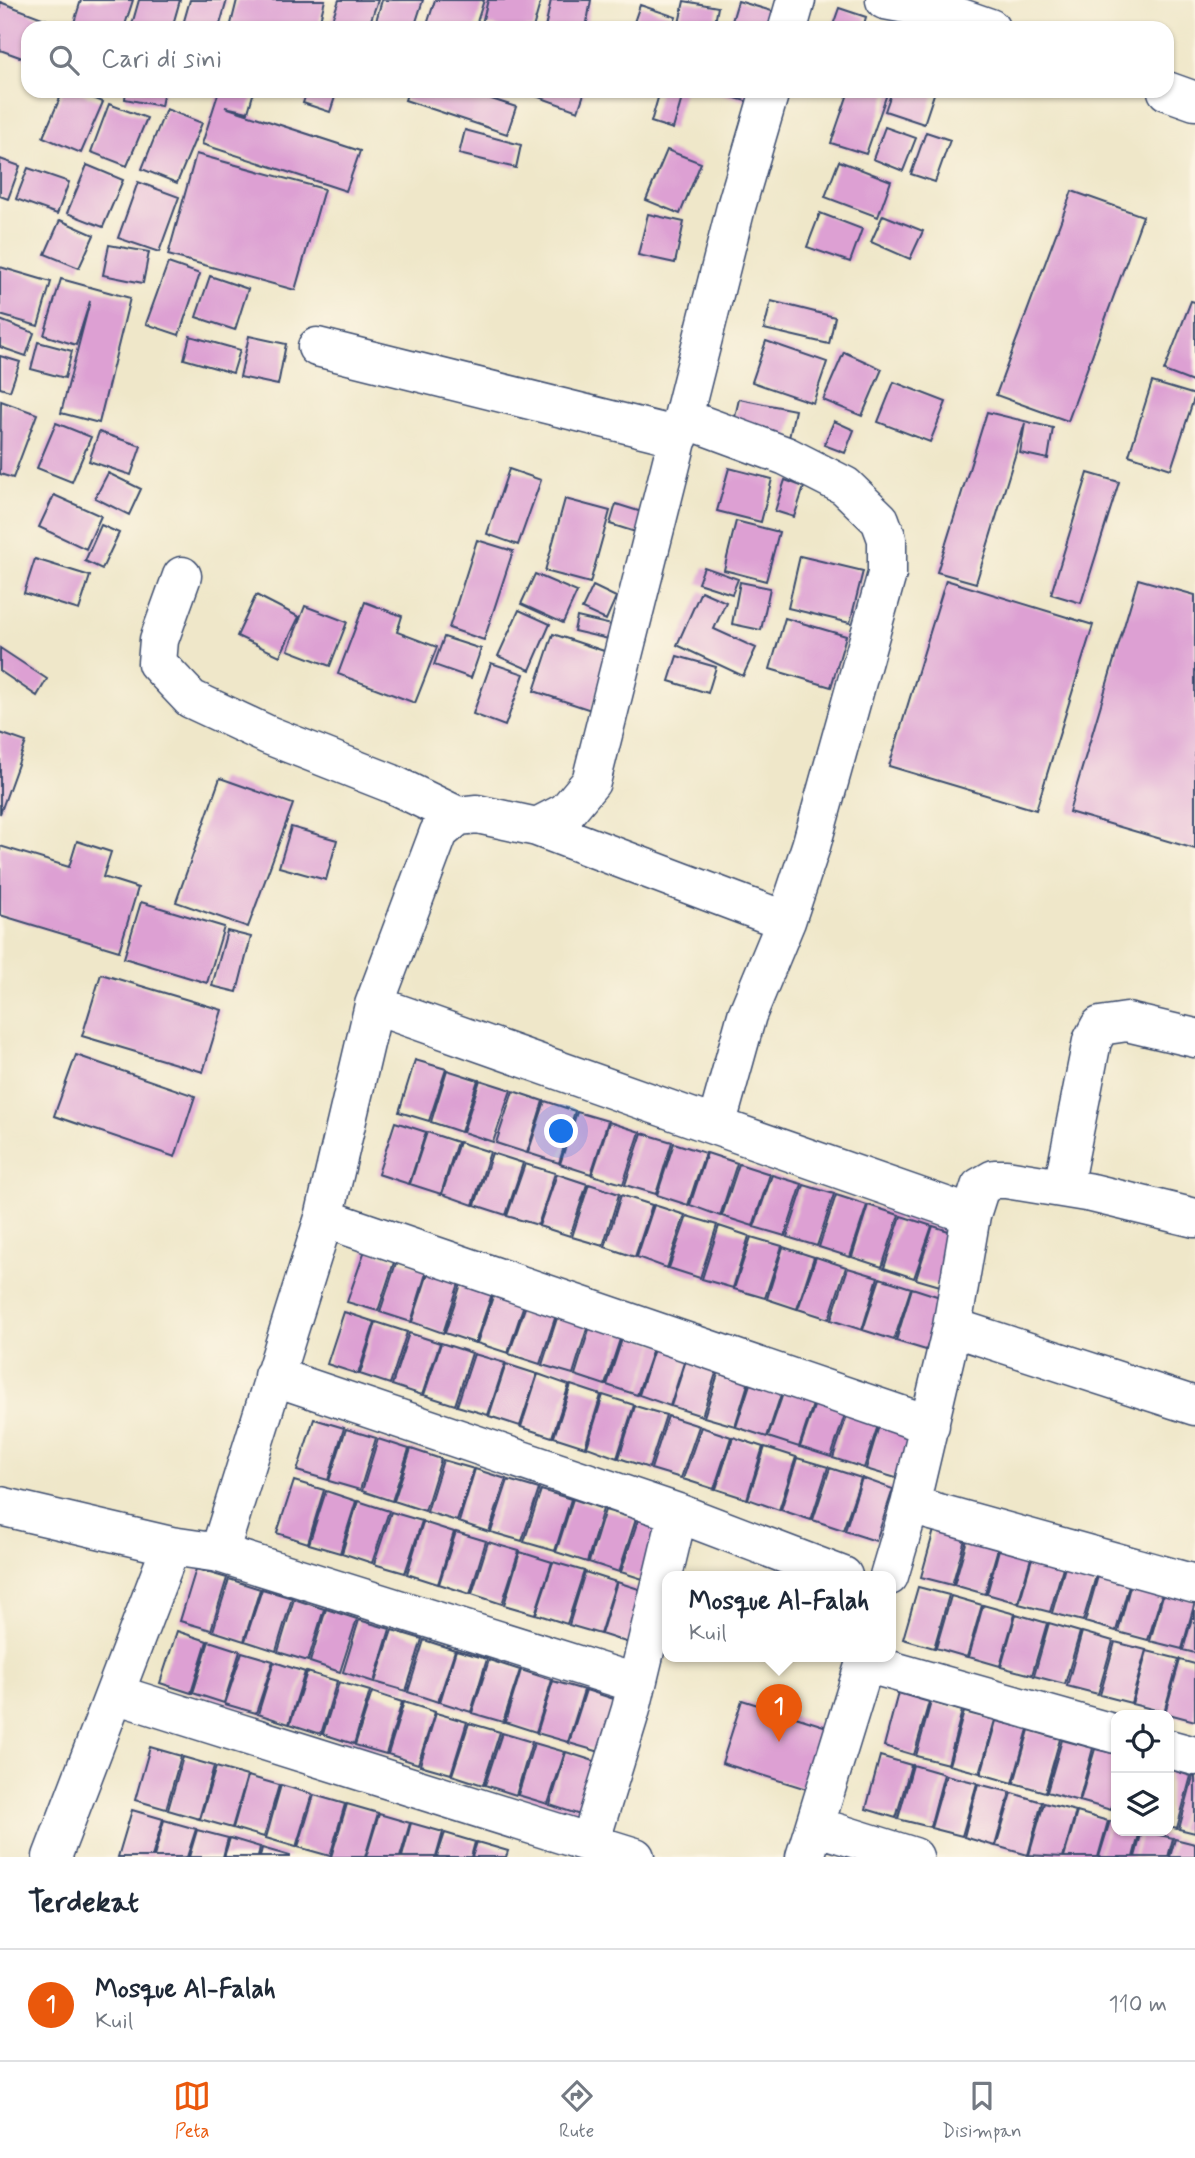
<!DOCTYPE html>
<html lang="id">
<head>
<meta charset="utf-8">
<style>
  :root { --surface:#fff; --page:#f2f2f3; --text:#1f2937; --muted:#747a83; --line:#e0e1e3; --accent:#ea580c }
  body { margin:0; font-family:Mynerve,sans-serif; background:var(--page); color:var(--text) }
  .controls { position:absolute; right:21px; bottom:21px; display:grid; overflow:hidden; border-radius:14px; box-shadow:0 2px 5px #0004 }
  .controls button { width:63px; height:63px; display:grid; place-items:center; padding:0; border:0; border-bottom:2px solid var(--line); background:var(--surface); color:var(--text); font:35px sans-serif }
  .you { position:absolute; left:562px; top:1132px; width:24px; height:24px; margin:-18px; border:5px solid #fff; border-radius:50%; background:#1a73e8; box-shadow:0 0 0 10px #1a73e833 }
  .badge { display:grid; place-items:center; width:46px; height:46px; border-radius:50%; background:var(--accent); color:#fff; font-size:23px; font-weight:700 }
  .pin { position:absolute; translate:-50% -58px; filter:drop-shadow(0 2px 4px #0008) }
  .pin::after { content:''; position:absolute; top:37px; width:24px; height:21px; background:inherit; clip-path:polygon(0 0,100% 0,50% 100%) }
  .popup { position:absolute; left:662px; top:1571px; width:234px; height:91px; box-sizing:border-box; display:grid; place-content:center; border-radius:14px; background:var(--surface); filter:drop-shadow(0 2px 5px #0005); font-size:23px; white-space:nowrap; color:var(--muted) }
  .popup b { font-size:26px; color:var(--text) }
  .popup::after { content:''; position:absolute; left:50%; top:100%; margin-left:-14px; border:14px solid transparent; border-top-color:var(--surface) }
  .list { margin:0; padding:0; list-style:none }
  h2 { display:flex; justify-content:space-between; align-items:center; height:91px; margin:0; padding:0 28px; font-size:30px }
  h2 small { font-size:23px; font-weight:400; color:var(--muted) }
  .list li { display:grid; grid-template-columns:46px 1fr auto; gap:21px; align-items:center; box-sizing:border-box; height:112px; padding:0 28px; border-top:2px solid var(--line) }
  .list b { display:block; font-size:26px; white-space:nowrap }
  .list p { margin:0; font-size:23px; white-space:nowrap; color:var(--muted) }
  .list em { font-size:23px; font-style:normal; color:var(--muted) }
  .icon { flex:none; width:38px; height:38px; fill:none; stroke:currentColor; stroke-width:2; stroke-linecap:round; stroke-linejoin:round }
  .map { position:relative; flex:none; width:1195px; height:1857px; overflow:hidden }
  .search { position:absolute; background:var(--surface); box-shadow:0 2px 5px #0004; left:21px; right:21px; top:21px; height:77px; display:flex; align-items:center; gap:18px; box-sizing:border-box; padding:0 24px; border-radius:21px; color:var(--muted); font-size:26px }
  .sheet { height:203px; background:var(--surface) }
  nav { display:flex; justify-content:space-around; align-items:center; box-sizing:border-box; height:98px; border-top:2px solid var(--line); background:var(--surface); font-size:19px; color:var(--muted) }
  nav a { display:grid; justify-items:center; gap:4px }
  nav .on { color:var(--accent) }
  .map>svg:first-child { display:block }
  .building { fill:#dda0d3 }
  .lines { fill:none; stroke-linecap:round; stroke-linejoin:round }
  .minor-casing { stroke:#3b4b6e; stroke-width:41 }
  .tertiary-casing { stroke:#3b4b6e; stroke-width:41 }
  .minor { stroke:#fff; stroke-width:38 }
  .tertiary { stroke:#fff; stroke-width:38 }
</style>
</head>
<body>
<div class="map">
<svg width="1195" height="1857" viewBox="0 0 1195 1857">
  <rect width="100%" height="100%" fill="#fcf5e5"/>
  <filter id="ink" filterUnits="userSpaceOnUse"><feTurbulence type="fractalNoise" baseFrequency=".0143" numOctaves="2"/><feDisplacementMap in="SourceGraphic" scale="14" xChannelSelector="R" yChannelSelector="G"/><feConvolveMatrix kernelMatrix="1 2 1 2 8 2 1 2 1" color-interpolation-filters="sRGB"/></filter>
  <filter id="wash" filterUnits="userSpaceOnUse"><feTurbulence type="fractalNoise" baseFrequency=".00686" numOctaves="4" result="noise"/><feDisplacementMap in="SourceGraphic" scale="28" xChannelSelector="R" yChannelSelector="G"/><feGaussianBlur stdDeviation="1.57" result="paint"/><feColorMatrix in="noise" values="0 0 0 0 0 0 0 0 0 0 0 0 0 0 0 0 0 1.4 0 .05"/><feComposite in="paint" operator="in"/></filter>
  <g filter="url(#wash)">
    <rect width="100%" height="100%" fill="#efe7c9"/>
    <g id="blocks">
      <path class="building" d="M81,0h52l-9,28h-45l-6,-2z
        M139,0h41l-8,28h-41z
        M190,0h37l-8,28h-37z
        M237,0h88l-7,28h-88z
        M339,0h39l-10,28h-39z
        M382,0h41l-9,28h-40z
        M435,0h49l-9,28h-49z
        M488,0h53l-8,28h-31l-20,-5z
        M551,0h40l-5,28h-41z
        M684,1l34,6 -4,21h-36z
        M738,1l37,11 -5,16h-40z
        M0,2l53,20 -2,6h-23v32l-28,-10z
        M640,5l36,12 -4,11h-40z
        M839,8l27,9 -3,11h-31z
        M63,91h13l27,11 -22,51 -38,-16z
        M126,91h38l-3,15 -36,-7z
        M219,91h35l-6,21 -23,-5 135,44 -14,40 -144,-47z
        M307,91h30l-7,21 -27,-9z
        M408,91h59l49,16 -9,27 -102,-34z
        M531,91h54l-7,20 -48,-17z
        M660,91h24l-11,38 -22,-7z
        M712,91h40l-3,11z
        M849,91h39l-22,63 -35,-11z
        M892,91h43l-11,33 -39,-13z
        M109,104l38,14 -20,48 -36,-14z
        M166,109l36,14 -25,60 -35,-14z
        M885,127l31,11 -13,33 -30,-12z
        M465,130l56,15 -5,23 -57,-14z
        M926,132l24,8 -15,42 -24,-8z
        M667,150l34,13 -21,51 -34,-14z
        M196,154l128,35 -29,101 -127,-35z
        M0,159l20,7 -12,33 -8,-3z
        M839,161l52,20 -13,36 -53,-20z
        M87,165l36,15 -20,47 -36,-14z
        M28,168l41,14 -12,32 -41,-15z
        M138,182l41,15 -20,55 -41,-14z
        M1072,191l71,25 -75,205 -72,-26z
        M820,213l42,16 -12,33 -43,-15z
        M648,214l36,8 -9,41 -37,-8z
        M883,215l40,16 -13,28 -39,-17z
        M60,220l34,15 -15,33 -34,-14z
        M109,245l40,7 -6,31 -40,-8z
        M168,263l32,11 -21,61 -33,-11z
        M0,267l51,15 -13,44 -38,-11z
        M210,276l38,13 -13,41 -39,-13z
        M61,279l69,19 -31,125 -38,-10 29,-112 -14,44 -32,-10z
        M771,301l64,16 -6,27 -65,-15z
        M1191,301l4,1v81l-31,-12z
        M0,320l34,13 -8,23 -26,-9z
        M190,336l50,14 -7,23 -49,-14z
        M249,336l37,8 -8,41 -38,-8z
        M766,341l61,21 -14,41 -61,-21z
        M38,342l34,9 -7,27 -34,-9z
        M844,352l38,17 -20,47 -39,-16z
        M0,356l20,6 -10,29 -10,-3z
        M894,382l52,20 -16,40 -52,-20z
        M1152,382l43,13 -24,74 -42,-14z
        M739,399l56,11 -6,28 -56,-12z
        M1,401l36,13 -24,64 -13,-4z
        M987,412l66,16 -5,31 -28,-6 5,-30 -49,160 -39,-11z
        M834,421l20,9 -9,23 -21,-8z
        M56,423l35,14 -19,45 -35,-14z
        M99,432l42,14 -10,29 -42,-14z
        M729,468l43,11 -11,43 -44,-11z
        M509,469l32,11 -23,65 -31,-11z
        M108,473l33,16 -12,26 -34,-17z
        M1088,473l31,9 -38,121 -30,-9z
        M785,480l19,7 -10,30 -19,-6z
        M54,495l47,21 -15,33 -47,-22z
        M565,499l45,12 -20,72 -45,-12z
        M616,504l32,10 -6,20 -32,-10z
        M736,521l43,11 -13,49 -42,-11z
        M101,525l18,8 -17,36 -17,-8z
        M477,540l36,11 -29,89 -35,-12z
        M800,556l63,15 -13,52 -62,-15z
        M35,559l55,17 -11,34 -55,-17z
        M704,567l34,12 -6,15 -34,-11z
        M535,574l42,18 -14,31 -42,-19z
        M1138,579l57,16v254l-126,-37z
        M946,580l147,45 -57,185 -147,-44z
        M740,582l30,6 -9,42 -29,-6z
        M593,586l23,11 -10,23 -24,-11z
        M701,591l25,11 -12,27 42,19 -13,28 -66,-31z
        M256,595l43,22 -19,39 -43,-20z
        M365,602l37,14 -5,16 40,15 -22,56 -77,-29z
        M305,606l42,16 -17,44 -42,-16z
        M519,610l31,14 -20,46 -32,-14z
        M577,617l39,9 -3,14 -39,-9z
        M785,618l61,18 -15,51 -61,-18z
        M553,634l57,19 -19,57 -57,-19z
        M444,637l37,12 -10,29 -37,-13z
        M0,648l47,31 -10,17 -37,-25z
        M677,656l39,11 -8,26 -39,-12z
        M491,663l33,11 -19,52 -32,-12z
        M0,733l26,9 -26,72z
        M220,778l73,26 -45,123 -72,-25z
        M291,827l46,13 -11,40 -47,-13z
        M77,841l34,11 -8,25 35,11 -19,63 -119,-36v-69l69,21z
        M141,902l83,25 -17,56 -83,-25z
        M227,931l24,6 -14,55 -25,-6z
        M101,974l121,36 -19,62 -121,-36z
        M76,1055l119,41 -20,61 -121,-41z
        M415,1060l31,9 -17,52 -30,-9z
        M447,1070l31,10 -17,52 -30,-10z
        M480,1080l31,10 -18,52 -30,-10z
        M513,1091l30,10 -16,52 -31,-10z
        M545,1101l30,10 -16,52 -31,-10z
        M577,1112l31,9 -17,53 -31,-10z
        M395,1122l31,10 -17,52 -31,-10z
        M609,1122l31,10 -17,52 -31,-9z
        M427,1132l30,10 -16,52 -31,-10z
        M642,1133l30,9 -16,52 -31,-9z
        M459,1142l31,10 -17,53 -31,-11z
        M674,1143l31,10 -17,52 -31,-10z
        M492,1153l31,10 -17,52 -31,-10z
        M707,1153l30,10 -17,53 -30,-11z
        M525,1164l30,9 -17,52 -31,-9z
        M739,1164l31,10 -17,52 -31,-10z
        M557,1174l30,10 -17,52 -31,-10z
        M772,1175l30,9 -17,52 -31,-9z
        M589,1184l30,10 -16,52 -31,-9z
        M804,1185l30,9 -17,52 -30,-9z
        M621,1195l31,10 -17,52 -30,-10z
        M836,1195l31,10 -17,52 -31,-10z
        M654,1205l31,10 -18,53 -30,-11z
        M868,1205l31,10 -17,52 -30,-10z
        M687,1216l30,9 -17,53 -31,-10z
        M901,1216l31,10 -18,52 -30,-10z
        M719,1226l30,10 -16,52 -31,-9z
        M933,1226l31,10 -17,52 -31,-9z
        M751,1237l31,9 -17,52 -31,-9z
        M783,1247l31,10 -17,52 -30,-10z
        M365,1250l30,9 -17,52 -31,-9z
        M816,1257l30,10 -17,52 -31,-10z
        M397,1260l30,10 -16,52 -31,-10z
        M848,1268l30,9 -16,53 -31,-10z
        M429,1270l31,10 -17,53 -31,-11z
        M880,1278l31,10 -17,52 -31,-10z
        M462,1281l31,10 -18,52 -30,-10z
        M912,1288l31,10 -17,52 -30,-9z
        M495,1291l30,10 -17,52 -31,-10z
        M527,1302l30,10 -17,52 -31,-10z
        M344,1312l31,10 -17,52 -31,-10z
        M559,1312l30,10 -16,52 -31,-9z
        M376,1322l31,10 -17,52 -30,-10z
        M591,1323l31,10 -17,52 -30,-10z
        M409,1333l31,10 -18,52 -30,-10z
        M624,1333l31,10 -18,52 -30,-10z
        M441,1343l31,10 -17,52 -31,-10z
        M656,1343l31,10 -17,53 -31,-11z
        M474,1354l31,9 -17,52 -31,-9z
        M688,1354l31,10 -17,52 -31,-10z
        M506,1364l31,10 -17,52 -31,-10z
        M721,1365l30,9 -16,52 -31,-9z
        M538,1374l31,11 -17,52 -31,-10z
        M753,1375l31,10 -17,52 -31,-10z
        M571,1385l30,10 -16,52 -31,-10z
        M786,1385l30,10 -17,52 -31,-10z
        M603,1395l31,10 -17,53 -30,-11z
        M818,1395l30,10 -17,52 -31,-10z
        M635,1406l31,9 -17,53 -30,-10z
        M850,1406l31,10 -17,52 -31,-10z
        M668,1416l31,10 -18,52 -30,-9z
        M882,1416l31,10 -17,52 -30,-9z
        M314,1419l30,9 -16,52 -31,-9z
        M701,1427l30,10 -17,52 -31,-10z
        M346,1429l30,9 -16,52 -31,-9z
        M733,1437l30,10 -16,52 -31,-10z
        M378,1439l31,10 -17,52 -30,-10z
        M765,1447l31,10 -17,53 -31,-11z
        M411,1449l30,10 -16,52 -31,-10z
        M797,1458l31,9 -17,53 -30,-10z
        M443,1460l31,9 -17,52 -30,-9z
        M830,1468l31,10 -18,52 -30,-10z
        M475,1469l31,10 -17,53 -30,-10z
        M862,1478l31,11 -17,52 -31,-10z
        M508,1480l31,9 -17,52 -31,-9z
        M294,1481l30,9 -16,53 -31,-10z
        M541,1490l30,9 -16,52 -31,-9z
        M326,1491l30,10 -16,52 -31,-9z
        M573,1499l30,10 -16,53 -31,-10z
        M358,1501l31,10 -17,52 -30,-10z
        M605,1510l31,9 -17,53 -30,-10z
        M391,1512l31,9 -17,52 -31,-9z
        M638,1520l31,10 -17,52 -31,-10z
        M423,1522l31,10 -16,52 -31,-10z
        M936,1523l31,9 -15,53 -31,-8z
        M456,1532l30,9 -16,53 -31,-10z
        M969,1533l31,8 -15,53 -31,-9z
        M488,1542l31,9 -17,53 -30,-10z
        M1001,1542l32,9 -15,52 -31,-9z
        M1034,1551l31,9 -15,52 -31,-8z
        M520,1552l32,10 -17,52 -31,-9z
        M1067,1560l31,9 -15,52 -31,-8z
        M553,1562l31,9 -17,53 -31,-10z
        M196,1569l31,9 -16,52 -31,-9z
        M1100,1569l31,9 -15,53 -31,-9z
        M585,1572l31,10 -16,52 -31,-9z
        M229,1579l31,10 -16,52 -31,-10z
        M1132,1579l32,8 -16,53 -30,-8z
        M617,1582l31,10 -16,52 -31,-10z
        M918,1587l31,8 -15,53 -31,-9z
        M1165,1588l30,14 -13,47 -32,-8z
        M262,1589l30,9 -16,53 -31,-10z
        M951,1596l31,9 -15,52 -31,-9z
        M294,1599l30,10 -16,52 -30,-9z
        M983,1605l32,9 -15,52 -31,-9z
        M326,1609l31,10 -17,53 -30,-10z
        M1194,1611h1v42l-12,-3z
        M1016,1614l31,9 -15,52 -31,-8z
        M359,1620l31,9 -16,53 -31,-10z
        M1049,1623l31,9 -15,52 -31,-8z
        M392,1630l30,9 -16,52 -31,-9z
        M177,1631l30,10 -16,52 -31,-10z
        M1082,1632l31,9 -15,53 -31,-8z
        M424,1640l31,10 -17,52 -30,-10z
        M209,1641l31,10 -16,52 -31,-10z
        M1115,1642l31,8 -15,53 -31,-8z
        M456,1650l31,9 -16,53 -31,-10z
        M1147,1651l32,8 -15,53 -32,-8z
        M242,1652l31,9 -17,52 -31,-9z
        M489,1660l31,10 -17,52 -31,-9z
        M1180,1660l15,4v57l-30,-8z
        M274,1662l31,10 -16,52 -31,-10z
        M521,1670l31,10 -16,52 -31,-10z
        M307,1672l30,9 -16,53 -31,-10z
        M553,1681l31,9 -16,52 -31,-9z
        M339,1682l31,9 -16,53 -31,-10z
        M586,1690l31,10 -17,52 -31,-9z
        M372,1692l30,10 -16,52 -31,-9z
        M898,1693l31,9 -15,53 -30,-9z
        M742,1700l88,28 -20,62 -88,-27z
        M404,1702l31,10 -17,52 -30,-10z
        M931,1702l31,9 -14,53 -32,-8z
        M964,1712l31,8 -15,53 -31,-8z
        M436,1713l31,9 -16,52 -31,-9z
        M996,1721l32,8 -15,54 -32,-9z
        M469,1723l31,9 -17,53 -31,-10z
        M1029,1730l31,9 -15,53 -31,-9z
        M502,1733l30,9 -16,53 -31,-10z
        M1062,1740l31,8 -14,53 -32,-9z
        M534,1743l31,9 -17,52 -30,-9z
        M150,1747l31,9 -15,53 -31,-9z
        M1095,1749l21,5v38l-5,18 -31,-9z
        M566,1752l31,10 -17,53 -30,-10z
        M880,1756l31,9 -15,53 -30,-9z
        M183,1757l31,9 -15,53 -31,-9z
        M913,1765l31,9 -14,53 -32,-8z
        M216,1767l31,9 -15,52 -32,-9z
        M1169,1769l22,7 -14,52 -8,-2z
        M1194,1773h1v60l-16,-4z
        M946,1775l31,8 -15,53 -31,-8z
        M248,1776l31,9 -15,52 -31,-9z
        M978,1784l32,8 -15,54 -31,-9z
        M281,1785l31,9 -16,53 -30,-9z
        M1012,1793l30,9 -14,53 -32,-9z
        M314,1795l31,9 -15,52 -32,-9z
        M1044,1803l32,8 -13,46 -34,-2z
        M347,1804l31,9 -13,44h-34z
        M132,1810l31,9 -11,38h-34z
        M1077,1812l31,9 -10,36h-34z
        M379,1814l31,9 -10,34h-34z
        M164,1820l32,9 -9,28h-33z
        M1110,1821l6,1v9h24l-7,26h-34z
        M411,1823l32,9 -7,25h-34z
        M197,1830l31,8 -5,19h-34z
        M1142,1831l31,7 -5,19h-33z
        M445,1833l30,9 -4,15h-34z
        M230,1838l30,9 -2,10h-34z
        M1175,1839l20,5v13h-25z
        M477,1842l31,9 -2,6h-34z
        M262,1848l28,8v1h-30z"/>
    </g>
  </g>
  <g filter="url(#ink)">
    <use href="#blocks" fill-opacity="0" stroke="#3b4b6e" stroke-width="2"/>
    <g class="lines">
      <defs>
        <path id="minor" d="M788,28l8,-28
          M317,347l362,90
          M683,418l103,38 59,30 35,34 7,19v35l-76,272 -25,75 -39,94 -31,111 255,89 -19,112 -42,178 285,79
          M182,576l-23,64 -2,23 34,36 77,36 122,48 68,33
          M537,827l249,94
          M374,1005l342,121
          M1063,1187l29,-146 8,-15 27,-4 68,16
          M971,1215l9,-28 14,-8h12l86,14 103,25
          M324,1218l606,207
          M952,1327l243,79
          M273,1376l405,137
          M0,1506l171,40
          M219,1553l416,130
          M889,1576l21,-71
          M865,1663l251,71
          M115,1694l475,149
          M1169,1749l26,7
          M815,1826l99,31
          M52,1857l119,-311 48,7 105,-335 50,-213 65,-173 19,-16 19,-2 60,13 29,-15 25,-30 145,-575 34,-116
          M635,1857l-45,-14 41,-134 47,-196 165,63
          M805,1857l62,-201"/>
        <path id="tertiary" d="M885,0l53,10 52,18
          M1167,91l28,10"/>
      </defs>
      <use href="#minor" class="minor-casing"/>
      <use href="#tertiary" class="tertiary-casing"/>
      <use href="#minor" class="minor"/>
      <use href="#tertiary" class="tertiary"/>
    </g>
  </g>
</svg>
<div class="controls">
<button><svg class="icon" aria-label="locate" viewBox="0 0 24 24"><circle cx="12" cy="12" r="6"/><path d="M12 2v4M12 18v4M2 12h4M18 12h4"/></svg></button>
<button><svg class="icon" aria-label="layers" viewBox="0 0 24 24"><path d="M12 4l9 5-9 5-9-5zM3 14l9 5 9-5"/></svg></button>
</div>
<div class="you"></div>
<div class="pin badge" style="left:779px;top:1742px">1</div>
<div class="popup"><b>Mosque Al-Falah</b>Kuil</div>
<div class="search"><svg class="icon" aria-label="search" viewBox="0 0 24 24"><circle cx="10" cy="10" r="6"/><path d="M15 15l6 6"/></svg>Cari di sini</div>
</div>
<section class="sheet">
<h2>Terdekat<small></small></h2>
<ul class="list">
<li><span class="badge">1</span><div><b>Mosque Al-Falah</b><p>Kuil</p></div><em>110 m</em></li>
</ul>
</section>
<nav>
<a class="on"><svg class="icon" aria-label="map" viewBox="0 0 24 24"><path d="M3 6l6-2 6 2 6-2v14l-6 2-6-2-6 2zM9 4v14M15 6v14"/></svg>Peta</a>
<a><svg class="icon" aria-label="directions" viewBox="0 0 24 24"><path d="M12 3l9 9-9 9-9-9zM9 14v-3h6M13 9l2 2-2 2"/></svg>Rute</a>
<a><svg class="icon" aria-label="saved" viewBox="0 0 24 24"><path d="M7 4h10v16l-5-4-5 4z"/></svg>Disimpan</a>
</nav>
</body>
</html>
